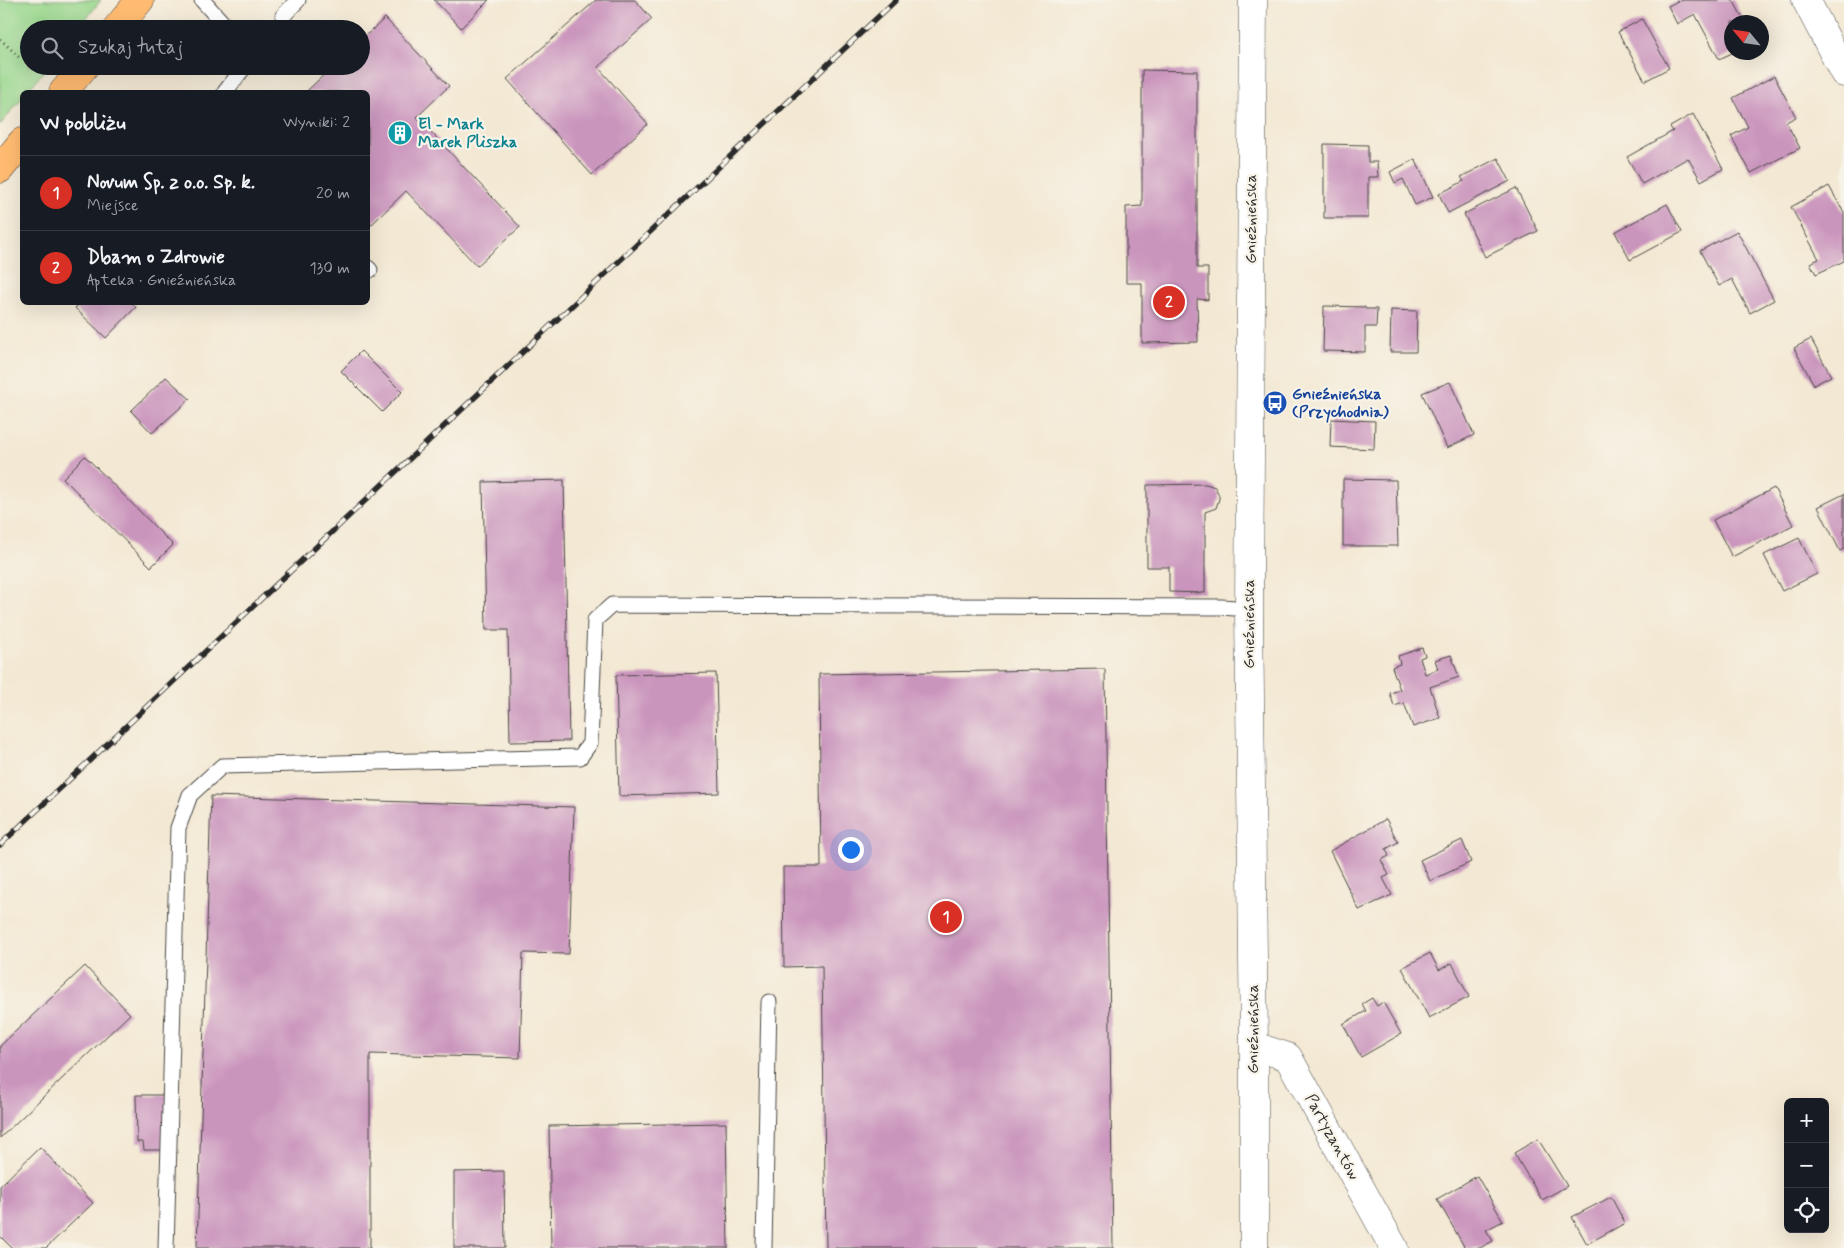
<!DOCTYPE html>
<html lang="pl">
<head>
<meta charset="utf-8">
<style>
  :root { --surface:#171b24; --page:#20242c; --text:#f1f3f6; --muted:#9ea1a6; --line:#363941; --accent:#d93025 }
  body { margin:0; font-family:Mynerve,sans-serif; background:var(--page); color:var(--text) }
  .controls { position:absolute; right:15px; bottom:15px; display:grid; overflow:hidden; border-radius:8px; box-shadow:0 5px 20px #0002 }
  .controls button { width:45px; height:45px; display:grid; place-items:center; padding:0; border:0; border-bottom:1px solid var(--line); background:var(--surface); color:var(--text); font:25px sans-serif }
  .compass { position:absolute; left:1724px; top:15px; width:45px; height:45px; border-radius:50%; background:var(--surface); box-shadow:0 5px 20px #0002; rotate:299deg }
  .you { position:absolute; left:850px; top:849px; width:18px; height:18px; margin:-12px; border:4px solid #fff; border-radius:50%; background:#1a73e8; box-shadow:0 0 0 8px #1a73e833 }
  .badge { display:grid; place-items:center; width:32px; height:32px; border-radius:50%; background:var(--accent); color:#fff; font-size:16px; font-weight:700 }
  .pin { position:absolute; translate:-50% -50%; border:2px solid #fff; box-shadow:0 1px 5px #0006 }
  .list { margin:0; padding:0; list-style:none }
  h2 { display:flex; justify-content:space-between; align-items:center; height:65px; margin:0; padding:0 20px; font-size:21px }
  h2 small { font-size:16px; font-weight:400; color:var(--muted) }
  .list li { display:grid; grid-template-columns:32px 1fr auto; gap:15px; align-items:center; box-sizing:border-box; height:75px; padding:0 20px; border-top:1px solid var(--line) }
  .list b { display:block; font-size:19px; white-space:nowrap }
  .list p { margin:0; font-size:16px; white-space:nowrap; color:var(--muted) }
  .list em { font-size:16px; font-style:normal; color:var(--muted) }
  .icon { flex:none; width:28px; height:28px; fill:none; stroke:currentColor; stroke-width:2; stroke-linecap:round; stroke-linejoin:round }
  .map { position:relative; flex:none; width:1844px; height:1248px; overflow:hidden }
  .search { position:absolute; background:var(--surface); box-shadow:0 5px 20px #0002; left:20px; top:20px; width:350px; height:55px; display:flex; align-items:center; gap:12px; box-sizing:border-box; padding:0 18px; border-radius:28px; color:var(--muted); font-size:19px }
  .panel { position:absolute; background:var(--surface); box-shadow:0 5px 20px #0002; left:20px; top:90px; width:350px; height:215px; border-radius:8px }
  .map>svg:first-child { display:block }
  .green { fill:#98d78c; stroke:#62815c }
  .building { fill:#ca95bd }
  .lines { fill:none; stroke-linecap:round; stroke-linejoin:round }
  .service-casing { stroke:#494744; stroke-width:17 }
  .minor-casing { stroke:#494744; stroke-width:29 }
  .primary-casing { stroke:#494744; stroke-width:29 }
  .path { stroke:#494744; stroke-width:3; stroke-dasharray:1 4; stroke-linecap:butt }
  .service { stroke:#fff; stroke-width:15 }
  .minor { stroke:#fff; stroke-width:28 }
  .primary { stroke:#ffbb71; stroke-width:28 }
  .rail-casing { stroke:#2b2b2b; stroke-width:5.5 }
  .rail { stroke:#f7f3e8; stroke-width:4; stroke-dasharray:11; stroke-linecap:butt }
  .labels { text-anchor:middle; dominant-baseline:central; stroke-width:4.5; stroke-linejoin:round; paint-order:stroke }
  .culture-label { font-size:16px; font-weight:bold; fill:#0d838f; stroke:#f7f3e8; text-anchor:start }
  .street-label { font-size:16px; fill:#2b2b2b; stroke:#f7f3e8 }
  .transit-label { font-size:16px; font-weight:bold; fill:#164399; stroke:#f7f3e8; text-anchor:start }
</style>
</head>
<body>
<div class="map">
<svg width="1844" height="1248" viewBox="0 0 1844 1248">
  <rect width="100%" height="100%" fill="#f7f3e8"/>
  <filter id="ink" filterUnits="userSpaceOnUse"><feTurbulence type="fractalNoise" baseFrequency=".02" numOctaves="2"/><feDisplacementMap in="SourceGraphic" scale="10" xChannelSelector="R" yChannelSelector="G"/><feConvolveMatrix kernelMatrix="1 2 1 2 8 2 1 2 1" color-interpolation-filters="sRGB"/></filter>
  <filter id="wash" filterUnits="userSpaceOnUse"><feTurbulence type="fractalNoise" baseFrequency=".0096" numOctaves="4" result="noise"/><feDisplacementMap in="SourceGraphic" scale="20" xChannelSelector="R" yChannelSelector="G"/><feGaussianBlur stdDeviation="1.12" result="paint"/><feColorMatrix in="noise" values="0 0 0 0 0 0 0 0 0 0 0 0 0 0 0 0 0 1.4 0 .05"/><feComposite in="paint" operator="in"/></filter>
  <g filter="url(#wash)">
    <rect width="100%" height="100%" fill="#f3e8d3"/>
    <path class="green" d="M0,0h101l-23,29h-49v37h19l-21,26h-5v6l-22,27z"/>
    <g id="blocks">
      <path class="building" d="M434,0h55l-28,28z
        M596,0h39l17,19 -54,48 50,57 -56,51 -85,-96z
        M1680,0h53l12,22h-13v31l-13,6 -24,-45 -18,10 -9,-18z
        M385,18l64,68 -32,31 103,110 -43,39 -71,-75 -38,37v-136h-62l27,-26h28v-26z
        M1642,19l27,49 -24,13 -27,-49z
        M1142,70l55,1v197h11v32l-11,-1 1,43 -56,1v-60h-16v-76l16,-1z
        M1774,76l22,41 -10,5 14,26 -49,25 -20,-37 17,-9 -15,-29z
        M1693,114l30,55 -22,12 -13,-23 -46,26 -15,-27 46,-26 -3,-4z
        M1324,144l44,1v17h9l1,15h-10v41h-44z
        M1498,158l12,23 -62,32 -9,-19 25,-13 -3,-4z
        M1415,159l18,38 -18,8 -12,-26 -8,4 -5,-11z
        M1829,186l15,27v48l-28,13 -6,-11 9,-4 -28,-52z
        M1516,188l22,43 -53,26 -21,-43z
        M1667,204l15,28 -52,28 -15,-28z
        M1737,231l37,69 -24,13 -18,-34 -13,7 -19,-35z
        M81,302h50l5,5 -30,31 -31,-30z
        M1324,306l41,1v2h12l-1,18h-11v25l-42,-1z
        M1391,310l26,1 -1,41h-26z
        M1811,339l20,37 -17,9 -20,-37z
        M361,351l41,41 -20,20 -41,-41z
        M166,377l24,22 -38,34 -21,-22z
        M1450,382l24,53 -27,13 -25,-55z
        M1331,419l44,2 -1,28 -44,-2z
        M85,456l88,89 -22,22 -88,-89z
        M1343,479l53,1 2,66h-55z
        M564,480l5,261 -59,1 -2,-112h-22l-3,-148z
        M1206,484l9,3 4,8v4l-3,9 -11,4v81l-36,-1v-25h-22v-82z
        M1774,488l19,37 -61,32 -19,-37z
        M1844,494v55l-4,2 -22,-44z
        M1799,538l18,36 -35,17 -18,-36z
        M1422,648l3,8 -5,2 5,16 13,-5 -3,-9 16,-5 8,22 -29,10 10,31 -27,9 -9,-24 -10,3 -4,-13 10,-3 -8,-23 8,-3 -2,-8z
        M1105,669l8,579h-287l-4,-282 -38,1 -1,-100h38l-2,-193z
        M716,673l3,120 -100,3 -3,-121z
        M211,796l363,11 -5,147 -46,-1 -3,105 -150,-4v194h-173z
        M1386,819l12,23 -12,7 3,7 -8,4 8,15 -6,3 9,17 -33,15 -29,-59z
        M1462,840l9,22 -41,19 -10,-21z
        M1430,953l9,17 13,-7 17,34 -40,21 -27,-50z
        M85,966l45,48 -130,124v-92z
        M1372,998l5,8 6,-4 18,32 -40,23 -18,-33 23,-13 -4,-7z
        M136,1095h31v55h-23l-1,-8h-6z
        M726,1123l2,125h-177l-2,-122z
        M1538,1139l29,47 -25,14 -28,-47z
        M40,1147l53,56 -47,45h-34l-12,-12v-50z
        M504,1171l1,77h-51v-76z
        M1477,1176l26,45 -17,9 7,11 -13,7h-15l-28,-49z
        M1611,1197l14,26 -38,21 -15,-27z"/>
    </g>
  </g>
  <g filter="url(#ink)">
    <use href="#blocks" fill-opacity="0" stroke="#494744" stroke-width="1"/>
    <g class="lines">
      <defs>
        <path id="service" d="M202,0l26,29
          M283,16l15,-16
          M225,92l20,-26
          M368,268l2,2
          M166,1248l12,-420 12,-33 32,-29 358,-9 10,-14 5,-123 17,-15 609,2 28,2
          M764,1248l5,-246"/>
        <path id="minor" d="M1253,0l-4,609 5,437v202
          M1806,0l38,73
          M1254,1046l34,11 106,191"/>
        <path id="primary" d="M116,29l24,-29
          M63,92l22,-26
          M0,169l22,-27"/>
      </defs>
      <use href="#service" class="service-casing"/>
      <use href="#minor" class="minor-casing"/>
      <use href="#primary" class="primary-casing"/>
      <path class="path" d="M0,39l20,19"/>
      <use href="#service" class="service"/>
      <use href="#minor" class="minor"/>
      <use href="#primary" class="primary"/>
      <defs>
        <path id="rail" d="M0,845l896,-845"/>
      </defs>
      <use href="#rail" class="rail-casing"/>
      <use href="#rail" class="rail"/>
    </g>
  </g>
  <defs>
    <symbol id="building-disc" viewBox="-11 -11 22 22"><circle r="9.5" fill="#0f9aa8" stroke="#f7f3e8"/><path d="M-4-6H4V6H1V3H-1V6H-4ZM-2.5-4.3h1.7v1.8h-1.7ZM.8-4.3h1.7v1.8H.8ZM-2.5-1h1.7V.8h-1.7ZM.8-1h1.7V.8H.8Z" fill="#fff"/></symbol>
    <symbol id="bus-disc" viewBox="-11 -11 22 22"><circle r="9.5" fill="#1a4fb4" stroke="#f7f3e8"/><path d="M-5-6H5V4H4V6H2V4H-2V6H-4V4H-5ZM-3.5-4V0h7V-4ZM-3.5 1.2v1.5H-2V1.2ZM2 1.2v1.5H3.5V1.2Z" fill="#fff"/></symbol>
  </defs>
  <g fill-rule="evenodd">
    <use href="#building-disc" x="386" y="119" width="28" height="28"/>
    <use href="#bus-disc" x="1261" y="389" width="28" height="28"/>
  </g>
  <g class="labels">
    <g class="culture-label">
      <text x="418" y="124">El - Mark<tspan x="418" dy="18">Marek Pliszka</tspan></text>
    </g>
    <g class="street-label">
      <text transform="translate(1251 219) rotate(-90)">Gnieźnieńska</text>
      <text transform="translate(1249 624) rotate(-90)">Gnieźnieńska</text>
      <text transform="translate(1253 1029) rotate(-90)">Gnieźnieńska</text>
      <text transform="translate(1332 1137) rotate(61)">Partyzantów</text>
    </g>
    <g class="transit-label">
      <text x="1292" y="394">Gnieźnieńska<tspan x="1292" dy="18">(Przychodnia)</tspan></text>
    </g>
  </g>
</svg>
<div class="controls">
<button>+</button>
<button>−</button>
<button><svg class="icon" aria-label="locate" viewBox="0 0 24 24"><circle cx="12" cy="12" r="6"/><path d="M12 2v4M12 18v4M2 12h4M18 12h4"/></svg></button>
</div>
<svg class="compass" viewBox="-18 -18 36 36"><path d="M0-13l5 13h-10z" fill="#e53935"/><path d="M0 13l5-13h-10z" fill="#9ea1a6"/></svg>
<div class="you"></div>
<div class="pin badge" style="left:946px;top:917px">1</div>
<div class="pin badge" style="left:1169px;top:302px">2</div>
<div class="search"><svg class="icon" aria-label="search" viewBox="0 0 24 24"><circle cx="10" cy="10" r="6"/><path d="M15 15l6 6"/></svg>Szukaj tutaj</div>
<section class="panel">
<h2>W pobliżu<small>Wyniki: 2</small></h2>
<ul class="list">
<li><span class="badge">1</span><div><b>Novum Sp. z o.o. Sp. k.</b><p>Miejsce</p></div><em>20 m</em></li>
<li><span class="badge">2</span><div><b>Dbam o Zdrowie</b><p>Apteka · Gnieźnieńska</p></div><em>130 m</em></li>
</ul>
</section>
</div>
</body>
</html>
